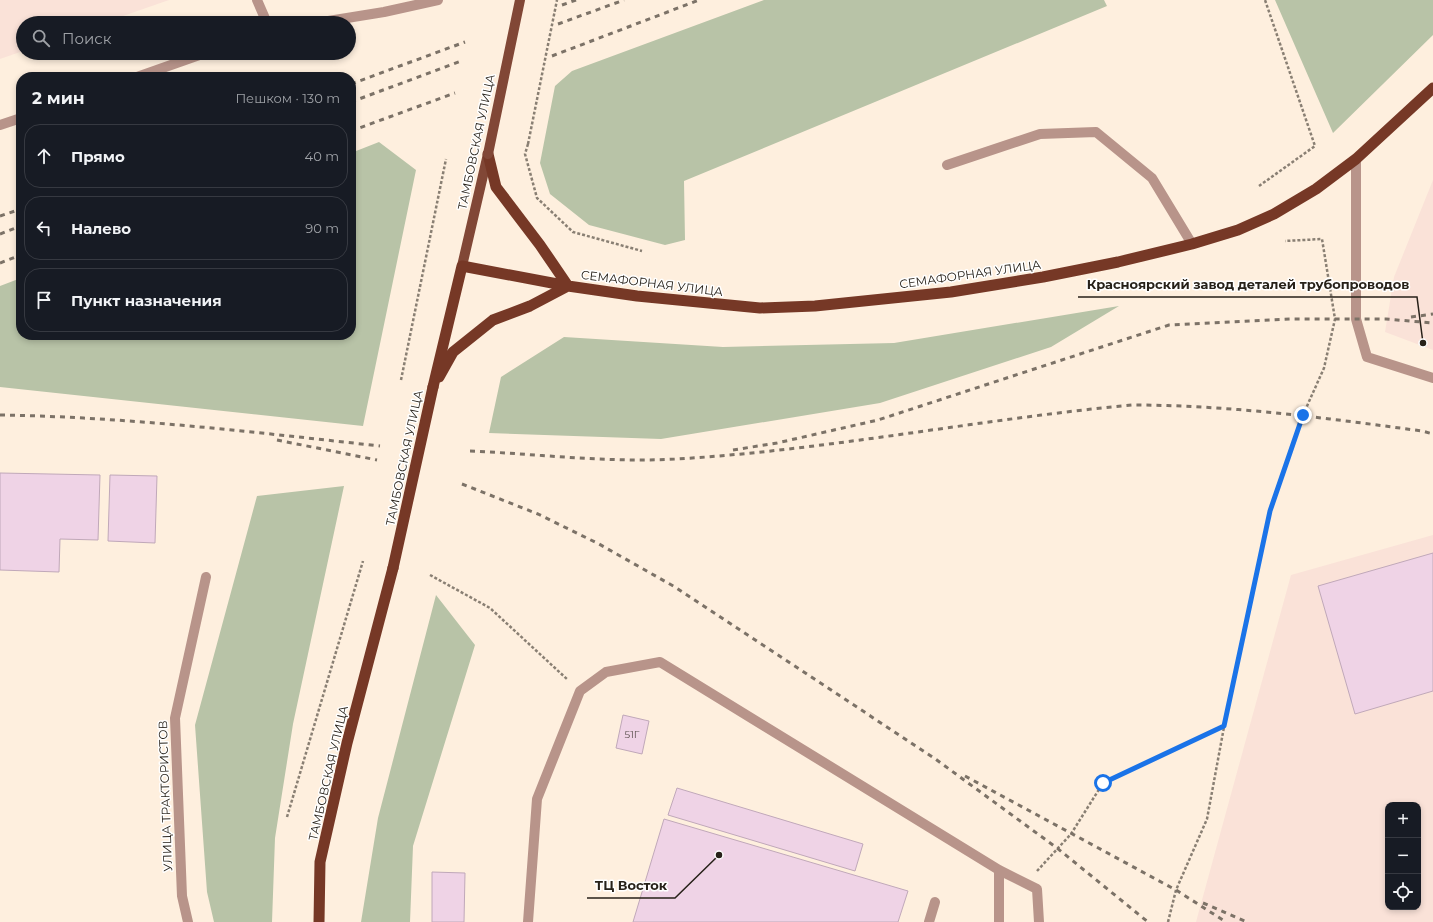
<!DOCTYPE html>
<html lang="ru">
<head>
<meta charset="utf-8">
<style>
  :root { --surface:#171b24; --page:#242831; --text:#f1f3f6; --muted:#9ea1a6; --line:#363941 }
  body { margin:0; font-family:Montserrat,sans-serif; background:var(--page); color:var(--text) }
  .controls { position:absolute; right:12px; bottom:12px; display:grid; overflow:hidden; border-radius:8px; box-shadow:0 2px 6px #0003 }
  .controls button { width:36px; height:36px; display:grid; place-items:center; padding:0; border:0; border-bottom:1px solid var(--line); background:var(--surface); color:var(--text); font:20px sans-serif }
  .stop { position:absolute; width:12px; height:12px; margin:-9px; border:3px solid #1a73e8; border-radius:50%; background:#fff }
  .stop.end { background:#1a73e8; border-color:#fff; box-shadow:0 1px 4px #0008 }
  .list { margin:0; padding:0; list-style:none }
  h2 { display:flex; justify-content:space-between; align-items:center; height:52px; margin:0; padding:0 16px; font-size:17px }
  h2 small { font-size:13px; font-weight:400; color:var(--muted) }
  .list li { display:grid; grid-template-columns:26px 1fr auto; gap:12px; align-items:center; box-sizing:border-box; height:64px; margin:0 8px 8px; padding:0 8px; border:1px solid var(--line); border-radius:16px }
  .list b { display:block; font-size:15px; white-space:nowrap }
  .list em { font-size:13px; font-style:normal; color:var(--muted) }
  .icon { flex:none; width:22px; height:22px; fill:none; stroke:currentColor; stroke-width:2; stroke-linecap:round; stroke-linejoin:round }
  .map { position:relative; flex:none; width:1433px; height:922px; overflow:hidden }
  .search { position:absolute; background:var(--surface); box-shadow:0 2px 6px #0003; left:16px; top:16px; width:340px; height:44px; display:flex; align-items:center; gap:10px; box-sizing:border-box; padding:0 14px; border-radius:22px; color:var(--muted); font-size:15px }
  .panel { position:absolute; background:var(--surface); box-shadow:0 2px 6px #0003; left:16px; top:72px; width:340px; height:268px; border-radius:16px }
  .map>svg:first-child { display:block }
  .industrial { fill:#fae2d8; fill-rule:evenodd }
  .green { fill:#b8c3a7 }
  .building { fill:#efd3e6; stroke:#c0a8b9 }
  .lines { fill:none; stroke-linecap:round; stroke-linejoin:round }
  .path { stroke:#897f73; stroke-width:2.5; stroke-dasharray:3 2; stroke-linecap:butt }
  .service { stroke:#b8948a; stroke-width:10 }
  .primary { stroke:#814736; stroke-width:10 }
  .trunk { stroke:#763826; stroke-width:11 }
  .rail { stroke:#7c7267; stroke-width:3; stroke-dasharray:5 5; stroke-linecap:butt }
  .path-bridge { stroke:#897f73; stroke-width:2.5; stroke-dasharray:3 2; stroke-linecap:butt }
  .primary-bridge { stroke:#814736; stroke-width:10 }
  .trunk-bridge { stroke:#763826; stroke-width:11 }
  .route { stroke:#1a73e8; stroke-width:5 }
  .labels { text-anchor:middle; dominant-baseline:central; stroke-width:3; stroke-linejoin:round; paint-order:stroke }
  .number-label { font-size:10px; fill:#594e4c }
  .street-label { font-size:12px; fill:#272119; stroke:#fff }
  .leader { fill:none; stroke:#272119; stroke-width:1.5 }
  .callout-dot { fill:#272119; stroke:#fff; stroke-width:1.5 }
  .callout-label { font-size:13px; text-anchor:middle; font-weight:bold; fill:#272119; stroke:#fff; stroke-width:3; stroke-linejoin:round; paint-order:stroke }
</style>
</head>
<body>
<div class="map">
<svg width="1433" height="922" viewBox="0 0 1433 922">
  <rect width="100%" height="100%" fill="#feefde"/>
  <path class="industrial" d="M0,0h169l-66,23h-80v28l-23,8z
    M1433,180v170l-48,-18 9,-55z
    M1433,535v387h-237l95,-347zM1388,805h30v102h-30z"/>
  <path class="green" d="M764,0h340l3,6 -423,175 1,59 -20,5 -76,-20 -39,-31 -10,-31 15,-77 17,-15z
    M1275,0h158v35l-100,98z
    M379,142l37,28 -53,256 -363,-39v-101l21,-8v57h330v-182z
    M1119,306l-68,41 -171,56 -219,36 -172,-6 12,-56 63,-40 159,10 171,-4z
    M344,486l-51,238 -18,114 -3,84h-58l-7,-30 -12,-167 62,-229z
    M436,595l39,50 -62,201 -3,76h-49l17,-104z"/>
  <path class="building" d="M0,473l100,2 -2,65 -38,-1 -1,33 -59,-2z
    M110,475l47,1 -2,67 -47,-2z
    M1433,553v138l-78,23 -37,-128z
    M623,715l26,6 -7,33 -26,-6z
    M677,788l186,56 -8,27 -187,-56z
    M664,819l244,72 -10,31h-265z
    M432,872l33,1 -1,49h-32z"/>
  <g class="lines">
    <path class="path" d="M528,144l-3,10 12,44 36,34 69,19
      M1259,186l56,-40 -50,-146
      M401,380l45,-221
      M430,575l60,33 78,72
      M287,817l76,-256
      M1037,871l34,-37 32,-51 121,-57 46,-215 33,-96 21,-47 11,-49 -13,-80 -37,2
      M1168,922l8,-32 31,-71 17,-92"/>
    <path class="service" d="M257,0l10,23
      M316,23l68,-11 54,-12
      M137,77l68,-24
      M0,125l21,-7
      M1356,159v160l11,38 66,21
      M947,165l93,-31 56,-2 56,46 40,66
      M188,922l-6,-26 -7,-178 31,-141
      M528,922l9,-123 43,-108 26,-19 54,-10 339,208 38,19 2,33
      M929,922l6,-20
      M999,922v-52"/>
    <path class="primary" d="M462,266l26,-112"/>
    <path class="trunk" d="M488,154l8,33 44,58 28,41
      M439,377l14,-25 40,-32 37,-14 38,-20
      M433,387l29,-121 106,20 69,10 123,12 55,-2 136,-14 92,-15 75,-15 74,-18 46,-14 36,-16 42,-25 40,-30 77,-71
      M319,922l1,-60 27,-119 46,-175"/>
    <path class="rail" d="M562,5l14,-5
      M558,24l66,-24
      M552,56l147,-56
      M351,84l114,-42
      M351,102l110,-41
      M351,131l104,-38
      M0,216l21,-7
      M0,234l21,-8
      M0,263l21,-8
      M1411,317l22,-3
      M0,415c127,2 253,17 380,31
      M277,440l100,20
      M733,450l44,-7 101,-23 291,-95 123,-6h94l47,4
      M470,451c69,3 137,12 207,8 152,-9 303,-40 455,-54 97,0 194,13 290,26l11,3
      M462,484l76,30 61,30 76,43 259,171 123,90 91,74
      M965,776l211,114 50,32
      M1203,903l44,19"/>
    <path class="path-bridge" d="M528,144l29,-144"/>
    <path class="primary-bridge" d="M488,154l32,-154"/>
    <path class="trunk-bridge" d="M393,568l40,-181"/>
  </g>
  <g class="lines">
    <path class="route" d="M1103,783l121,-57 46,-215 33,-96"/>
  </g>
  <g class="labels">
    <g class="number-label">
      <text x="632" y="734">51Г</text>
    </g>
    <g class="street-label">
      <text transform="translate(476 142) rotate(-78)">ТАМБОВСКАЯ УЛИЦА</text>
      <text transform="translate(970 274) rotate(-8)">СЕМАФОРНАЯ УЛИЦА</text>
      <text transform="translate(652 283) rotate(7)">СЕМАФОРНАЯ УЛИЦА</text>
      <text transform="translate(404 458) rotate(-78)">ТАМБОВСКАЯ УЛИЦА</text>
      <text transform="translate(328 773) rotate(-77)">ТАМБОВСКАЯ УЛИЦА</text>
      <text transform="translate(165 796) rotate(-92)">УЛИЦА ТРАКТОРИСТОВ</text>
    </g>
  </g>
  <path class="leader" d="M1423 343L1417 297H1078M719 855L675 898H587"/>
  <g class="callout-dot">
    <circle cx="1423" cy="343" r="4"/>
    <circle cx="719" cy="855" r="4"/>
  </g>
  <g class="callout-label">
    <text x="1248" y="289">Красноярский завод деталей трубопроводов</text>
    <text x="631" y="890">ТЦ Восток</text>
  </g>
</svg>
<div class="controls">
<button>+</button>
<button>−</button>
<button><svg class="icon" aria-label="locate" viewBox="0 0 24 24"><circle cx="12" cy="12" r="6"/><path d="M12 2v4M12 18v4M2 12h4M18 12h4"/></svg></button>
</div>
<div class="stop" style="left:1103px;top:783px"></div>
<div class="stop end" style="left:1303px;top:415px"></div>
<div class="search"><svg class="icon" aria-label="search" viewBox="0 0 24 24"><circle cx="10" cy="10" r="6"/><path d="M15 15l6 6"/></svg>Поиск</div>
<section class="panel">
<h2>2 мин<small>Пешком · 130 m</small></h2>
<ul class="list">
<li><svg class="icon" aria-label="ahead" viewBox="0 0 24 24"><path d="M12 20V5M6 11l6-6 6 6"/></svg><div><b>Прямо</b></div><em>40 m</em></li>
<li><svg class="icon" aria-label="left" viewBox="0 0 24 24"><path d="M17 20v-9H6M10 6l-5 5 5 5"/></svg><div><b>Налево</b></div><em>90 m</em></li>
<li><svg class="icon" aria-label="arrive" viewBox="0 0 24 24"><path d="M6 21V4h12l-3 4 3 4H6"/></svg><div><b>Пункт назначения</b></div></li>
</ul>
</section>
</div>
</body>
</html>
